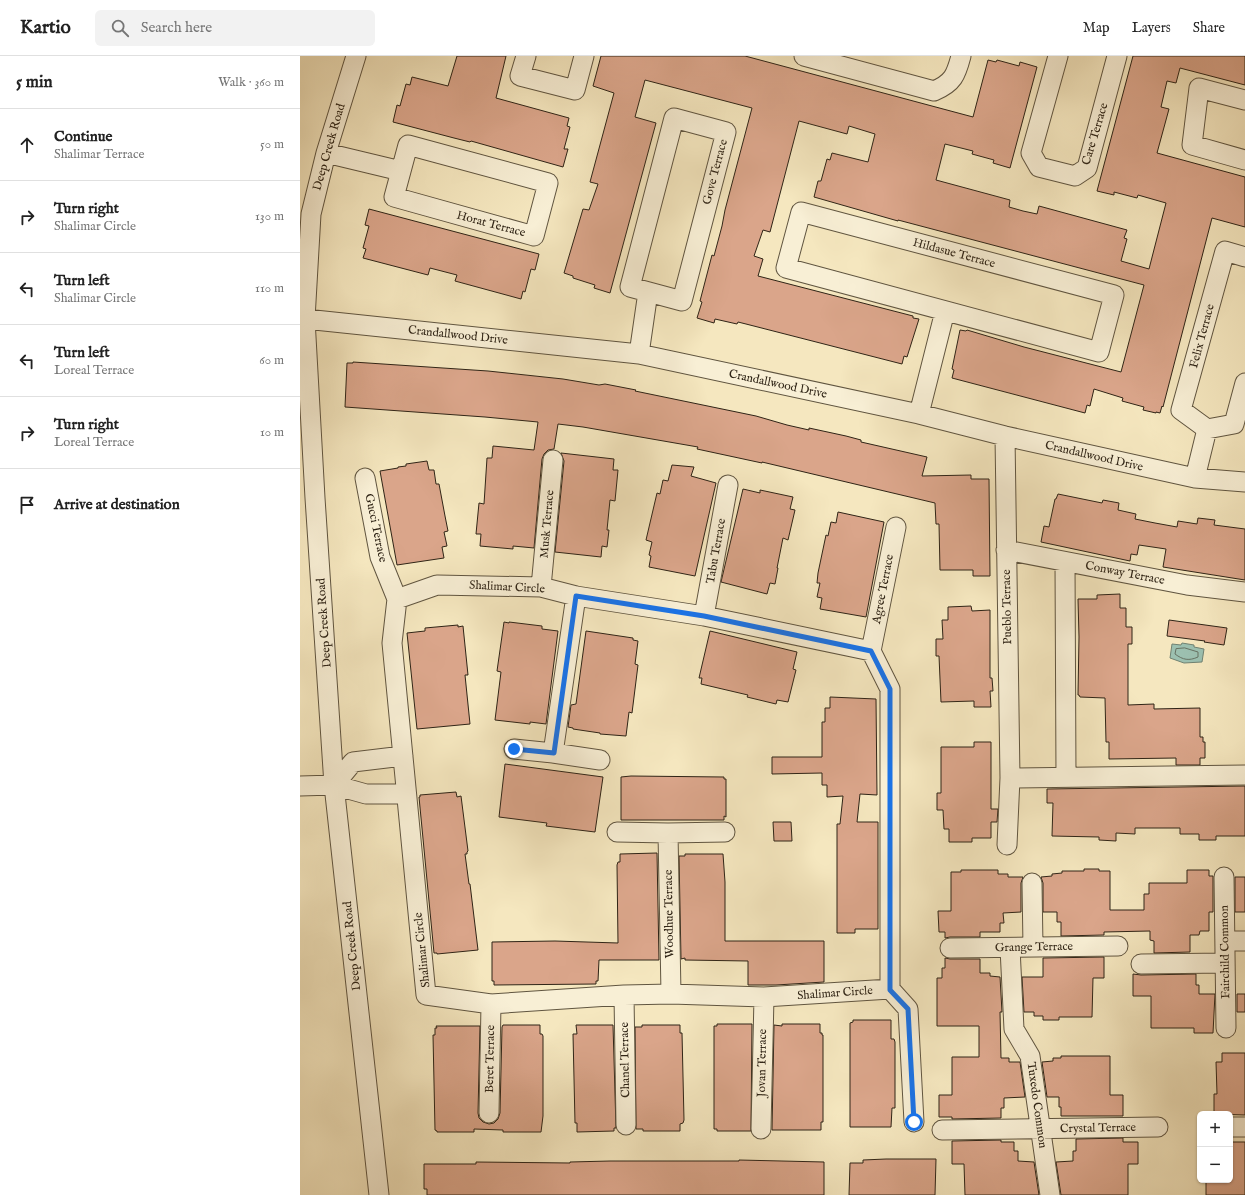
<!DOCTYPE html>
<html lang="en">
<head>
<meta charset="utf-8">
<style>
  :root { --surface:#fff; --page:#f2f2f2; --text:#222; --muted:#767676; --line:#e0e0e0 }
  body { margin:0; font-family:"IM FELL English",serif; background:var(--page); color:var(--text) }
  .controls { position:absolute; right:12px; bottom:12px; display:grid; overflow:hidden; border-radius:6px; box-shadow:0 1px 3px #0004 }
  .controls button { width:36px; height:36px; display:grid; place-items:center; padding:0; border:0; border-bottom:1px solid var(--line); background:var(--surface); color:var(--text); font:20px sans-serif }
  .stop { position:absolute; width:12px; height:12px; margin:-9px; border:3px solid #1a73e8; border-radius:50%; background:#fff }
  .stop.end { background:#1a73e8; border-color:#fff; box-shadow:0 1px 4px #0008 }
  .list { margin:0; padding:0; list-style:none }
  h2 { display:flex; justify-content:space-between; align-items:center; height:52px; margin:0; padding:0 16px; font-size:17px }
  h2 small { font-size:13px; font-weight:400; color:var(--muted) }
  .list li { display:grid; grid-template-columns:26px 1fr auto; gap:12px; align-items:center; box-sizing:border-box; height:72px; padding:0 16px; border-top:1px solid var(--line) }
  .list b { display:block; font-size:15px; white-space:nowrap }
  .list p { margin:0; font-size:13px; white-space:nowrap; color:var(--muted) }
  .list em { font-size:13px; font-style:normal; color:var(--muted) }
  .icon { flex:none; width:22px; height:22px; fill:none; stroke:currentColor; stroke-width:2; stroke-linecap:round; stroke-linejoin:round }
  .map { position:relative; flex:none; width:945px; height:1139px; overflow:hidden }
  header { display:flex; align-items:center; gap:24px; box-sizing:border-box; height:56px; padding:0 20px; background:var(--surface); border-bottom:1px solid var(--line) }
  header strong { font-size:19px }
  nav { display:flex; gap:22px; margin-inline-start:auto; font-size:14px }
  .search { width:280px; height:36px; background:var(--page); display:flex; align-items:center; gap:10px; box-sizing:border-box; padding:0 14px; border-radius:6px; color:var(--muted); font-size:15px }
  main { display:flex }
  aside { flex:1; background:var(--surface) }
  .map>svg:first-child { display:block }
  .water { fill:#9cc0b0; stroke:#708272 }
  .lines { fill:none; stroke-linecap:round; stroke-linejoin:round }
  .shore { stroke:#667263; stroke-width:1 }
  .building { fill:#daa58a; stroke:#2f2416 }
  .minor-casing { stroke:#605540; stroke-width:21 }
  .minor { stroke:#f8efd5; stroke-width:19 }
  .route { stroke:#1a73e8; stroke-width:5 }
  .labels { text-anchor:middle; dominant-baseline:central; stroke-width:3; stroke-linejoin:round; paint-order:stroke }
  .street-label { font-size:12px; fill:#2f2416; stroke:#f8efd5 }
</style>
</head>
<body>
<header>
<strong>Kartio</strong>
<div class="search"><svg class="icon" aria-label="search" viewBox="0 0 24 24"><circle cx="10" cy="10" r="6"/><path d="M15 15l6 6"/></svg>Search here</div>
<nav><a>Map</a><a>Layers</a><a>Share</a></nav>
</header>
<main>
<aside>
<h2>5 min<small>Walk · 360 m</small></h2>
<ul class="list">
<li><svg class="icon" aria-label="ahead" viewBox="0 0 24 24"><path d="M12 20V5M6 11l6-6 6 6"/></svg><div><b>Continue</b><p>Shalimar Terrace</p></div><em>50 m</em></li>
<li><svg class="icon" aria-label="right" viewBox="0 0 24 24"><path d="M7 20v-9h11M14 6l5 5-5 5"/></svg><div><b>Turn right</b><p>Shalimar Circle</p></div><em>130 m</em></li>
<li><svg class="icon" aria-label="left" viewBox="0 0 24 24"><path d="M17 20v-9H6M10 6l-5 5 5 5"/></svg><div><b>Turn left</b><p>Shalimar Circle</p></div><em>110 m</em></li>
<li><svg class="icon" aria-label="left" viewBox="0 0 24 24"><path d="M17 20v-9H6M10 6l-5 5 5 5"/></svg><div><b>Turn left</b><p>Loreal Terrace</p></div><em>60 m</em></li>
<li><svg class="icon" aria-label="right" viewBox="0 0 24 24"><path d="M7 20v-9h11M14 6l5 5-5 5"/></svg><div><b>Turn right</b><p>Loreal Terrace</p></div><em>10 m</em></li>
<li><svg class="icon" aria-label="arrive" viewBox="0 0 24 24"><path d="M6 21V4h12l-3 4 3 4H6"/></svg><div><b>Arrive at destination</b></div></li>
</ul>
</aside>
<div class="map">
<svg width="945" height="1139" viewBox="0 0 945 1139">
  <rect width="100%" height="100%" fill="#f5e7bf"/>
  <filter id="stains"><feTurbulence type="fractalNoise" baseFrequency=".005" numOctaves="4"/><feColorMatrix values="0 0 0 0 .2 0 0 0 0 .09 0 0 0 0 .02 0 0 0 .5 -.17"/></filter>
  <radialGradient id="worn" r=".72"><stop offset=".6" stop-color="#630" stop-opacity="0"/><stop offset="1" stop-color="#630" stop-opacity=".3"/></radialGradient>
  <path class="water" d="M882,587l12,2v2l10,2 -2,13 -18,1 -14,-5 2,-14 9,1z"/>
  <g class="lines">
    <path class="shore" d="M885,592l13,4v5c-9,4 -15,3 -23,-3l1,-5z"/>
  </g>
  <path class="building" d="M157,0h49l-10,42 73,20 -2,8 3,1 -6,22h4l-5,18 -92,-26 -1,1 -16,-4 -61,-16 4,-17 3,1 6,-22 4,1 2,-8 36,9z
    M301,0h144l228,61 15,-57 8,2 1,-2 22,6 1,-4 17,5 -27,101 -17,-5 1,-3 -22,-6 1,-3 -28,-7 -9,36 74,20 -1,7 14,4 14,3 2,-8 88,24 -3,8 3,1 -6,22 28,8 17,-66 -28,-8 -1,3 -23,-6v3l-17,-4 36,-135h112v29l-65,-17 -4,15 -9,-2 -6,26 8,2 -12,44 88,24v50l-33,-9 -49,189 -1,-1 -2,7 -4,-1v1l-13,-3 1,-3 -22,-6 1,-3 -29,-9 -4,17 -3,-1 -2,8 -133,-35 2,-8 -2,-1 8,-39 6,1 1,-1 57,17 97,25 23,-87 -246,-65v1l-84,-24 4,-16h3l6,-22 3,1 2,-7 36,9 7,-28 -26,-8 -2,8 -48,-13 -29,111 -7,-2 -9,26 9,3 -5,17 155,40v2l6,1 -12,38 -3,-1 -2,8 -156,-40 -8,-2 -1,2 -22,-5 -1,4 -17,-5 5,-16 -2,-1 12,-46 2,1 8,-30 3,-16 27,-102 -107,-28 -10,37 21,6 -46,170 -16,-5 1,-3 -22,-7v-2l-9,-3 19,-64 6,1 9,-26 -8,-2 24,-89 -21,-7z
    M69,153l170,45 -4,16 -4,-1 -6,23 -2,-1 -2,8 -66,-18 2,-6 -27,-7 -2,7 -65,-17 3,-9 -3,-1 6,-22 -4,-1z
    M53,306l135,9 75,8 36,6 6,-1 31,6 -1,1 121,25 31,9 22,5v-2l37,8 15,4v2l66,15 -5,19 49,-1v4h18l1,97h-17v-6h-33l-1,-46h-3l-1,-21 -173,-41v1l-65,-14 1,-2 -115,-20 -25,-3 -4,25 -6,1 -4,4 -2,5 -8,89 -21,-2v3l-33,-3 1,-12h-5l3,-31 5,1 3,-46h5l1,-12 41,4 4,-28 -53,-5 -140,-10 2,-44h6z
    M261,397l53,6 -1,11h5l-3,31 -5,-1 -3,30h2l-2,17 -5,-1 -1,11 -46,-5 9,-91z
    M127,405l2,9h5l2,14h3l6,32 3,15 -4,1 3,14 -5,1 2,11 -47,7 -17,-94 18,-3v-1l8,-1v-2z
    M372,409l22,2 -3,9 25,7 -21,93 -46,-9 2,-11 -2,-1 3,-13 -6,-2 11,-47 3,1 3,-14 5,1z
    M443,433l17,4v-3l33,7 -3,12 5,1 -7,30 -5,-2 -6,30h1l-3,16 -5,-1 -3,11 -46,-12z
    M758,438l44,9 1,-3 16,3 -1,7 18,4 -1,5 20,4 22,4 1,-6 19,3 1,-6 17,2 -1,5 31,4v51l-82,-13 3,-18 -27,-4 -2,10 -6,-1 -1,7 -89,-19 3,-16 5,1 6,-28h1z
    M538,456l46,10 -18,95 -46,-8 2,-11 -5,-1 3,-14h-3l1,-10 8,-38 2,1 3,-14 5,1z
    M820,538v14h6v19h6v17h-4v61l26,-1v5l46,-1v29h3v5h2v16h-5v7h-24v-7l-67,1v-17h-3l-1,-44 -25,-1 -1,-2h-1l1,-58 -1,-38h19v-4z
    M671,550l1,5 18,-1v68h2l1,13h-3l1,16h-17v-6l-33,1 -2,-46h-3v-17h7l-1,-19h6v-13z
    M869,564l58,8 -3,17 -20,-3 1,-1 -38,-5z
    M204,566l5,1v-1l33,4v3l16,2 -12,93 -16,-2v2l-35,-4 6,-48 -4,-1z
    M158,569v2l5,-1 5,49h-3l5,49 -53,5 -10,-96 18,-2v-3z
    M286,575l47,7v2l5,1 -3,23 3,1 -6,48 -3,-1 -3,24 -26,-2v-1l-27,-4v-1l-5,-1 3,-22 5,-1z
    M410,575l87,21 -4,17 3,1 -8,32 -11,-2 -1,4 -29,-7 1,-2 -47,-11 1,-6h-3z
    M530,641l46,2 1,96 -17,-1 -3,28h21v107h-23v4h-18v-109h3l3,-28 -16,1v-12h-5v-12l-50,1v-17h50v-35h3v-14h5z
    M674,686h17v67h7l-1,13h-6v16h-19v4h-23v-13h-5l-1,-19h-6v-17h4v-46h33z
    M205,708l98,13 -8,55 -49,-6 1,-3 -48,-6z
    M331,720l93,1v2h2v38l-2,-1v4h-103v-43z
    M945,730v50h-29v4h-17v-6h-19v-6h-45v6l-19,-1v8l-17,-1v-3l-47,-1 1,-33h-6v-14z
    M156,736l1,5 4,-1 7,55 -1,1v2h-2l4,30h1l8,66 -41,4v-1h-3l-15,-156h1v-2z
    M473,766h18l1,19h-18z
    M357,797l2,107h-60l-1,21h-2v3l-102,1v-4h-2v-39l63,-1 63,2 -1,-78 1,-3h2v-8z
    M385,798h38l2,28v59h99v41l-48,3h-28v-24l-63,-1v-2l-4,1 -2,-103h6z
    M784,813h15v2h11v39h34v-16h5v-11h38v-13h22v6h4v36h-4v19h-9l-1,4h-9v17l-36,1v-12l-4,-1v-9l-46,1v3l-43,1v-14h-4v-10h-14v-29l-2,-6 11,-1v-2l10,-1v-2h22z
    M661,814h37v4h10v3h15l-2,6v29l-18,1 1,10h-4v9h-20v5h-30l-5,1v-6h-6l-1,-21h13v-39h10z
    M935,821h10v35h-10z
    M804,901v21h-11l-1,39h-33v3h-16v-4h-9v-4h-10l-2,-35h21v-19z
    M645,902l5,1h30v14h10v3l10,1 2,35h-2l1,46h8v4h11l5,35 -21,1v10h-3v10l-49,1v-2h-13v-22h13v-38h27v-31h-42v-48h5v-10h3z
    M833,918l8,1 55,-1v11h3v9h16l-2,39h-19v-5h-43v-32h-18z
    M937,938h8v18h-8z
    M553,964h38v19h3l1,3v66h-3l-1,19h-41v-104l3,-1z
    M417,968h35l-1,107h-34v-2h-3v-103h3z
    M482,968h38v9h2v2h1v87h-2v8h-49l2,-105 8,1z
    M203,969h37v9h2l1,2v80l-2,16h-38v-2l-29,-1v3h-37v-1l-2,-1 -2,-95h2v-7h2l-1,-2h44l-2,87 1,5 4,4 6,2 5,-1 4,-4 2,-6 2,-86z
    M276,969h37l3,103h-2v3l-37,1v-9h-2l-2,-89h4z
    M342,969h38v8h2l2,87 -1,3 -3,1v7h-37v-2h-7l-1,-102h7z
    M922,997h23v62l-31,-1v-20h3l-1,-32h6z
    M761,1000h49v39h13v21h-62v-9h-2v-10h-12l-5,-35 11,-1v-3h8z
    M823,1082v4h15v22h-10v31h-67l-5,-33 17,-1v-10h3v-12z
    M701,1084v2h13v9h4v10l16,1 5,33h-74l-1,-31h-12v-23z
    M930,1086h15v53h-39v-15h24z
    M586,1103h50l-1,36h-86l1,-32h13v-3z
    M439,1104l85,2v33h-397v-6h-3v-25h52v-2l94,1v-1l40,-1h129z"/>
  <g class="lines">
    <defs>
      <path id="minor" d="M56,0l-30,97 -15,61 -6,105 10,179 19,287 45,410
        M226,0l-6,20 55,14 9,-34
        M504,0l130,35c19,-8 22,-16 27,-35
        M758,0l-27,97 8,14 36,9 12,-8 30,-112
        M945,44l-46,-12 -7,57 53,15
        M374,62l52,14 -44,169 -52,-14z
        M108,89l140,38 -14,53 -140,-39z
        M26,97l75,18
        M501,156l313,83 -15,57 -313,-84z
        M945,201l-20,-6 -44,159 26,19 27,-5 11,-41
        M5,263l334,35 280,60 86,22 190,42 50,4
        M339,298l9,-62
        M619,358l26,-103
        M705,380l5,342 -3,67
        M65,422l15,79 17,42 -5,44 34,352 65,9 133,-9 47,-1 93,3 126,-8
        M895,422l12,-49
        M706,494l181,35 58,7
        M765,506l1,215
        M241,531l12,-127
        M97,543l40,-14 104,2 35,9 128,20 167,35
        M404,560l24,-131
        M571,595l19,38v300
        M571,595l25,-124
        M214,693l39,4 47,7
        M253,697l23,-157
        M710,722l235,-3
        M34,729l19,-23 50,-6
        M0,730l34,-1 32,9h40
        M317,776l51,1 57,-1
        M368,777l3,161
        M924,821l2,151
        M732,827l1,64
        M925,885h20
        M650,892l168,-2
        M710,892l4,81 16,27 20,139
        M841,908l84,-1
        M590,933l18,20 6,113
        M324,939l2,130
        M189,1057l2,-109
        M930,1071h15
        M461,1073l3,-132
        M642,1074l216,-3"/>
    </defs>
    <use href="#minor" class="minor-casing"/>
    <use href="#minor" class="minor"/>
  </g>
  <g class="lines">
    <path class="route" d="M214,693l40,4 22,-157 128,20 167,35 19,38v301l18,19 6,113"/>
  </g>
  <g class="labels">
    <g class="street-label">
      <text transform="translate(795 78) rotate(-73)">Care Terrace</text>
      <text transform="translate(29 91) rotate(-74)">Deep Creek Road</text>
      <text transform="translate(415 116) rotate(-75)">Gove Terrace</text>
      <text transform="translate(191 168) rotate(15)">Horat Terrace</text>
      <text transform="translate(654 197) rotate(15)">Hildasue Terrace</text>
      <text transform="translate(158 279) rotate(6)">Crandallwood Drive</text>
      <text transform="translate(902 280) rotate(-75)">Felix Terrace</text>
      <text transform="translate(478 328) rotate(12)">Crandallwood Drive</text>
      <text transform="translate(794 400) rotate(13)">Crandallwood Drive</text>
      <text transform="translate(247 468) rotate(-85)">Musk Terrace</text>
      <text transform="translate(76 472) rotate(78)">Gucci Terrace</text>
      <text transform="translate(416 495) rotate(-80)">Tabu Terrace</text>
      <text transform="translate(825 517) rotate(11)">Conway Terrace</text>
      <text transform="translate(207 531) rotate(3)">Shalimar Circle</text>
      <text transform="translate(583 533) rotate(-79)">Agree Terrace</text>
      <text transform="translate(707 551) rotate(-91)">Pueblo Terrace</text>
      <text transform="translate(24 567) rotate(-94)">Deep Creek Road</text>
      <text transform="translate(369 858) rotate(-91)">Woodhue Terrace</text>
      <text transform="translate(52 890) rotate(-96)">Deep Creek Road</text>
      <text transform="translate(734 891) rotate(-1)">Grange Terrace</text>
      <text transform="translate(122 894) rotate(-96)">Shalimar Circle</text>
      <text transform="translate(925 896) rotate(-91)">Fairchild Common</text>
      <text transform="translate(535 937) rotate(-4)">Shalimar Circle</text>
      <text transform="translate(190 1003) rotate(-89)">Beret Terrace</text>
      <text transform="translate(325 1004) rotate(-91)">Chanel Terrace</text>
      <text transform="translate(462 1007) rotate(-89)">Jovan Terrace</text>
      <text transform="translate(737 1049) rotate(82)">Tuxedo Common</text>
      <text transform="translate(798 1072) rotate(-1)">Crystal Terrace</text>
    </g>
  </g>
  <rect width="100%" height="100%" filter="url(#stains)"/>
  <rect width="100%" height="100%" fill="url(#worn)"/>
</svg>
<div class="controls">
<button>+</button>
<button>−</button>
</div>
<div class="stop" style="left:614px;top:1066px"></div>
<div class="stop end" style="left:214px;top:693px"></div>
</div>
</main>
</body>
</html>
